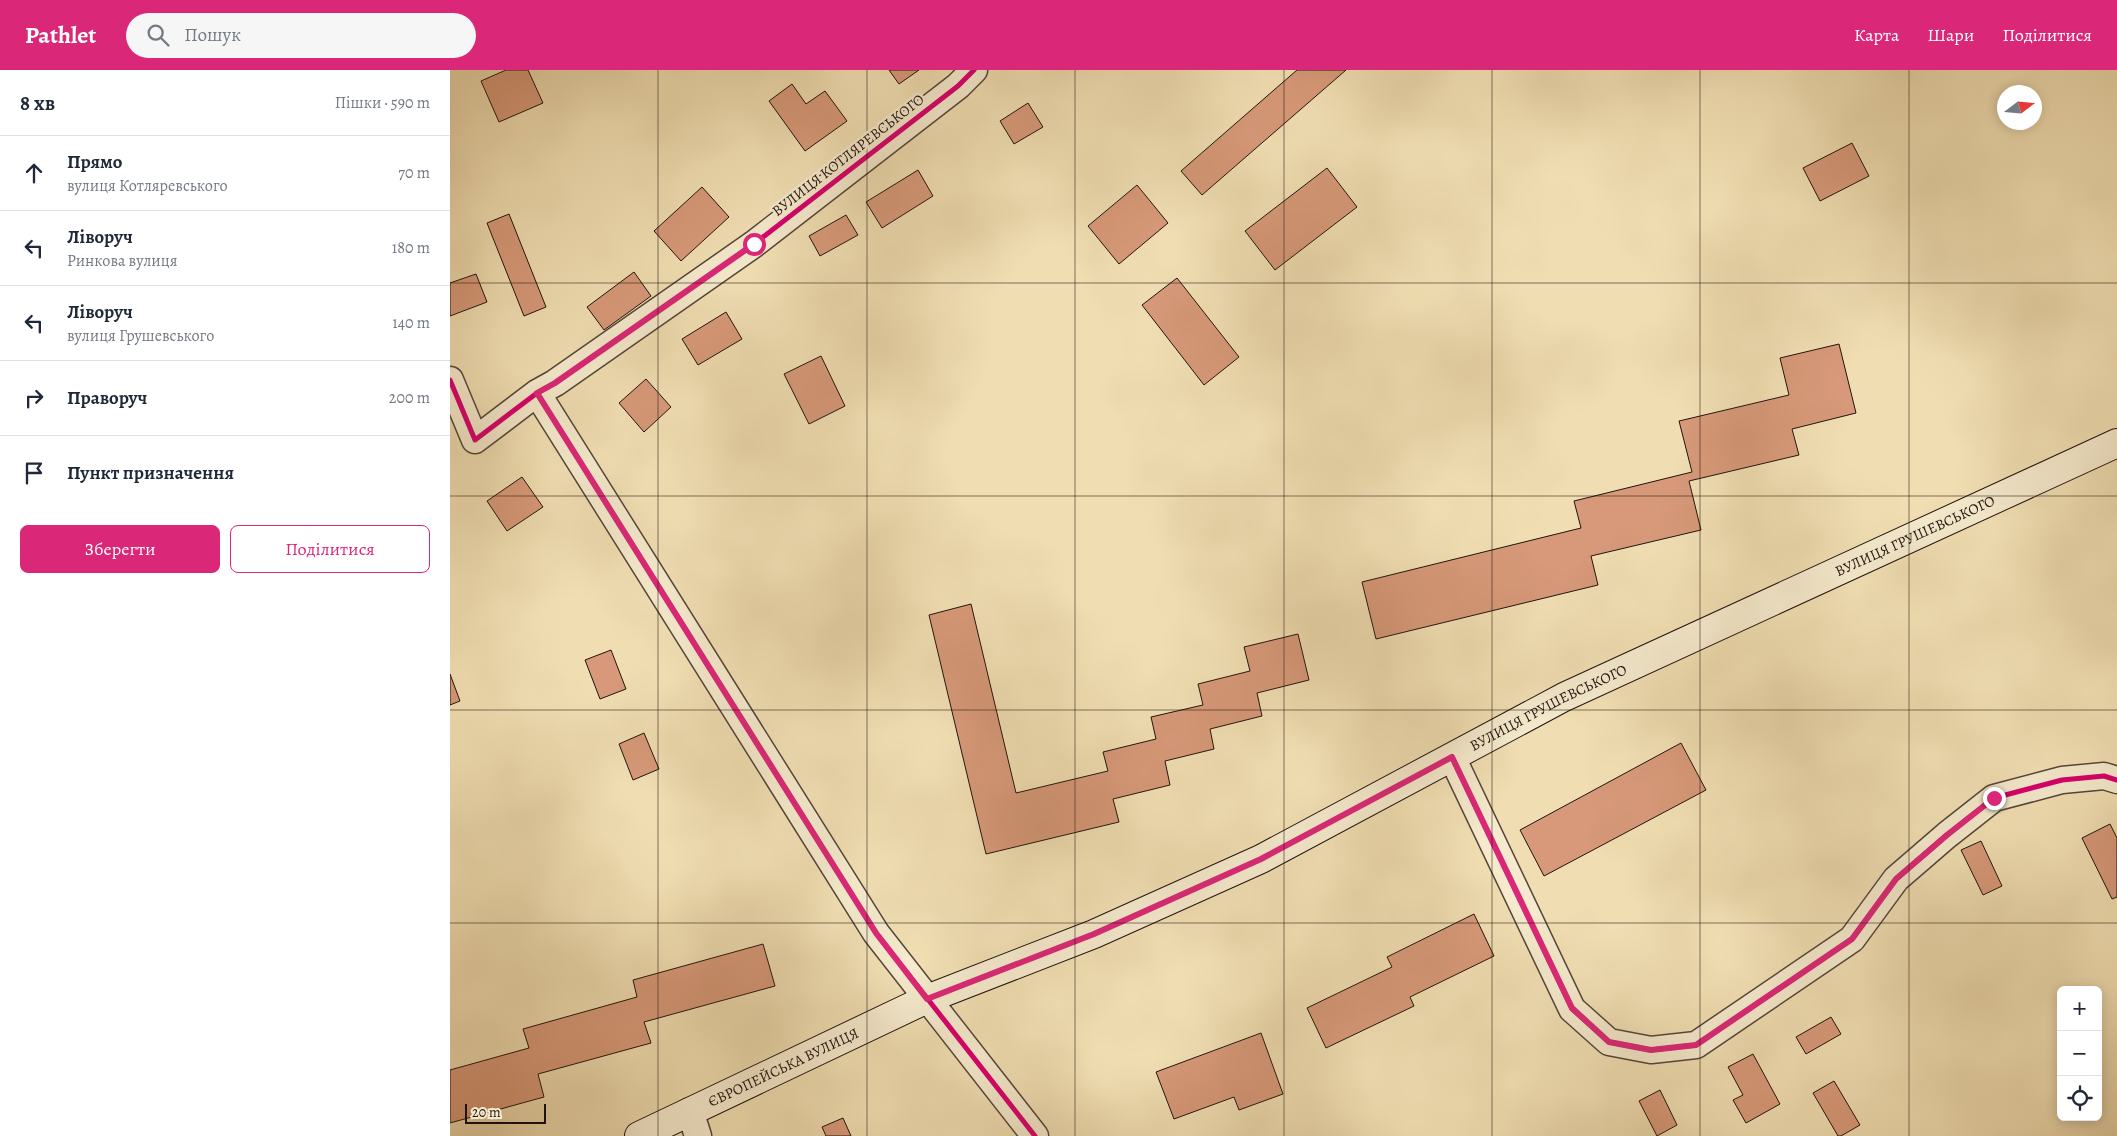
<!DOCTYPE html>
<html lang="uk">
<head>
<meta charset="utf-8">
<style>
  :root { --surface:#fff; --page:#f6f6f7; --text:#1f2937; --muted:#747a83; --line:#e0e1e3; --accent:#db2777 }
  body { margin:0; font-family:Alegreya,serif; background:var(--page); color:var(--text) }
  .controls { position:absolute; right:15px; bottom:15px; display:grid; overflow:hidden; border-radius:8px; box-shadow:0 2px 12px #0003 }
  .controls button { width:45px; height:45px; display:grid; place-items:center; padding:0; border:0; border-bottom:1px solid var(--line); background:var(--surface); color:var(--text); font:25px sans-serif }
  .compass { position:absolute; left:1547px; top:15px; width:45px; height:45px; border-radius:50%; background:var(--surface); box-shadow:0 2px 12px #0003; rotate:74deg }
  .scale { position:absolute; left:15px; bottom:12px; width:81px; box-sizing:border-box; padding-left:5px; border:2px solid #21130f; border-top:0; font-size:14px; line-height:18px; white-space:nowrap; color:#21130f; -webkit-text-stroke:4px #f5eacd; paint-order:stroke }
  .stop { position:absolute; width:15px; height:15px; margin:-11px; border:4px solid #db2777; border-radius:50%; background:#fff }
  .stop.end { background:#db2777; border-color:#fff; box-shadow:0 1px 5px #0008 }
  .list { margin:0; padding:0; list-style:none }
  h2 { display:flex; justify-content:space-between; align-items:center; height:65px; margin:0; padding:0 20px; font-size:21px }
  h2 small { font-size:16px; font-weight:400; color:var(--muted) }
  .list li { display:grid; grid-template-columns:32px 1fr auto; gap:15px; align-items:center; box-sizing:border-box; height:75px; padding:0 20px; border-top:1px solid var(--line) }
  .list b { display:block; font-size:19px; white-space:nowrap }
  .list p { margin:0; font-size:16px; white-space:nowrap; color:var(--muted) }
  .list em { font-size:16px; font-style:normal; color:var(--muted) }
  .actions { display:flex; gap:10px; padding:15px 20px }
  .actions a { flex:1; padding:11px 0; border:1px solid var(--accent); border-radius:8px; text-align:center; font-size:18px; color:var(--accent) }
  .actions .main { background:var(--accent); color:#fff }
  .icon { flex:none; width:28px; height:28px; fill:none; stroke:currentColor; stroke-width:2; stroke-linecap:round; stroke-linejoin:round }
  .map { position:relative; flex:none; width:1667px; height:1066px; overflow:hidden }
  header { display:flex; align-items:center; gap:30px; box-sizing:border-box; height:70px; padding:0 25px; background:var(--accent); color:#fff }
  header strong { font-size:24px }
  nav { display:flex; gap:28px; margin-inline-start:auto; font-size:18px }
  .search { width:350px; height:45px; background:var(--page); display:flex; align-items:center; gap:12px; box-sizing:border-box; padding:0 18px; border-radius:28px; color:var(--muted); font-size:19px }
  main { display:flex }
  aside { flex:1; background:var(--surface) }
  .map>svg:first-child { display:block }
  .building { fill:#d79979; stroke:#21130f }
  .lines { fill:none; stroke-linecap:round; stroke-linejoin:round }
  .street-casing { stroke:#554638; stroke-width:29 }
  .secondary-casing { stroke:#21130f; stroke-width:30 }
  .street { stroke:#f5eacd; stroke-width:26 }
  .secondary { stroke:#f5eacd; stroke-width:28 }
  .cycleway-casing { stroke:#f5eacd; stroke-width:8 }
  .cycleway { stroke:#d6006c; stroke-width:5 }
  .route { stroke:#db2777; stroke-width:6 }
  .grid { fill:none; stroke:#21130f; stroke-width:1; stroke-opacity:0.55 }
  .labels { text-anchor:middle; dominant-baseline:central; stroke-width:5; stroke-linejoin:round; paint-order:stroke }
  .street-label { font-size:15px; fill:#21130f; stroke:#f5eacd }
</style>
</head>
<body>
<header>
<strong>Pathlet</strong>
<div class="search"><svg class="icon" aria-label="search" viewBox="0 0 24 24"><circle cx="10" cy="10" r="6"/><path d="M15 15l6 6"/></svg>Пошук</div>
<nav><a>Карта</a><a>Шари</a><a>Поділитися</a></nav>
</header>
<main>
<aside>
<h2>8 хв<small>Пішки · 590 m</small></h2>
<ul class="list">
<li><svg class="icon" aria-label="ahead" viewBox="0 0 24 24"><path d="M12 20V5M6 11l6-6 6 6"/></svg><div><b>Прямо</b><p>вулиця Котляревського</p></div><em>70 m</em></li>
<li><svg class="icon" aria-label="left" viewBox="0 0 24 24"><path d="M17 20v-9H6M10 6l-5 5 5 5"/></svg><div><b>Ліворуч</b><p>Ринкова вулиця</p></div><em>180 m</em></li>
<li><svg class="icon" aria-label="left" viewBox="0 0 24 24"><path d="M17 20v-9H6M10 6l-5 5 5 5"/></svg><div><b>Ліворуч</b><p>вулиця Грушевського</p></div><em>140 m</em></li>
<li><svg class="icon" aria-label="right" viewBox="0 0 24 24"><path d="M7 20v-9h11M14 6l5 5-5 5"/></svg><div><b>Праворуч</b></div><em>200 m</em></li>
<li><svg class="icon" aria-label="arrive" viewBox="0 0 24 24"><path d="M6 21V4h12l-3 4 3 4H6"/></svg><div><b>Пункт призначення</b></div></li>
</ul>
<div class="actions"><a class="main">Зберегти</a><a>Поділитися</a></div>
</aside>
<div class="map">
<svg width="1667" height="1066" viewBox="0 0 1667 1066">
  <rect width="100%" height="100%" fill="#f0deb2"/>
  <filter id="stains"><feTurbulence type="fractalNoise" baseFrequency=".004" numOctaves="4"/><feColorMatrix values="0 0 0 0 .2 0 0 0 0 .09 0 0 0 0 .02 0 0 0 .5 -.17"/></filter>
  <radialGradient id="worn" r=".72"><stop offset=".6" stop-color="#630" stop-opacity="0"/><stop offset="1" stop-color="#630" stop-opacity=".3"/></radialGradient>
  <path class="building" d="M56,0h22l15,33 -44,19 -18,-41z
    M439,0h30l-20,14z
    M847,0h49l-144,125 -21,-24z
    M342,14l14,20 19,-13 22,30 -42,30 -36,-50z
    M578,33l15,24 -29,17 -14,-23z
    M1402,73l17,33 -49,25 -17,-33z
    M877,98l30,39 -82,63 -30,-39z
    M468,100l15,26 -51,32 -16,-26z
    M687,115l31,38 -49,41 -31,-38z
    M252,117l27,30 -48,44 -27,-30z
    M59,144l37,93 -22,9 -37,-93z
    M396,145l12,20 -38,21 -11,-20z
    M184,202l17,24 -47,34 -17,-23z
    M26,204l11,28 -37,14v-33z
    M727,208l62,79 -35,28 -62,-80z
    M276,242l16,27 -44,26 -16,-26z
    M1389,274l17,69 -64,16 7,26 -110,26 12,49 -110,26 7,29 -222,54 -14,-57 219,-54 -7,-27 118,-29 -13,-51 110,-26 -9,-37z
    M371,286l24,50 -36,18 -25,-50z
    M196,309l25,28 -27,25 -25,-29z
    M72,407l21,30 -36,24 -20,-30z
    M521,534l45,189 92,-22 -5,-19 53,-13 -5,-22 52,-12 -5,-21 52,-13 -6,-24 54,-13 11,46 -52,13 5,23 -52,13 4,20 -49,12 5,24 -57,14 6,23 -133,32 -57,-239z
    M161,580l15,39 -26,10 -15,-39z
    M0,604l10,27 -10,4z
    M194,663l15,36 -26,11 -14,-36z
    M1231,673l25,47 -162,86 -24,-46z
    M1660,754l7,14v59l-5,2 -30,-61z
    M1531,771l21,45 -19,9 -22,-45z
    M1024,844l20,42 -84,41 4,9 -88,42 -19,-40 85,-41 -5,-10z
    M313,874l12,42 -131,36 7,21 -113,31 6,23 -94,26v-53l79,-22 -6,-19 114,-32 -4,-17z
    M1381,947l10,17 -35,20 -10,-17z
    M811,963l22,61 -44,16 -5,-13 -60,22 -18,-47z
    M1303,984l27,50 -34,19 -13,-23 10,-5 -15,-28z
    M1384,1011l26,44 -19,11h-3l-25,-43z
    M1210,1020l17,35 -20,11 -18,-35z
    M393,1048l8,18h-25l-4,-9z"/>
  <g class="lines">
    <defs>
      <path id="street" d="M0,310l25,60 62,-47 18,-10 199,-139 204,-158 16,-16
        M87,323l339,540 159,203
        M1002,687l120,252 37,33 42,8 45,-5 156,-106 44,-60 51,-44 47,-37 68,-18 42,-4 13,4
        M240,1041l8,25"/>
      <g id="secondary">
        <path id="s1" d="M189,1066l288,-137 167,-65 167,-75 303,-162 553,-254"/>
      </g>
    </defs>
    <use href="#street" class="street-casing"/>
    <use href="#secondary" class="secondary-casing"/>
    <use href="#street" class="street"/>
    <use href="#secondary" class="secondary"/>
    <defs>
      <path id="cycleway" d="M0,310l25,60 62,-47 18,-10 199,-139 204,-158 16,-16
        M87,323l339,540 159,203
        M1002,687l120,252 37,33 42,8 45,-5 156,-106 44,-60 51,-44 47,-37 68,-18 42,-4 13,4"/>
    </defs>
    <use href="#cycleway" class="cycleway-casing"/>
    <use href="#cycleway" class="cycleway"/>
  </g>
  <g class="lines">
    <path class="route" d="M304,174l-199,139 -18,10 339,540 51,66 167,-65 167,-75 191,-102 120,251 37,34 42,8 45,-5 156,-106 44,-60 51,-44 47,-37"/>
  </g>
  <path class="grid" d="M208,0v1066M417,0v1066M625,0v1066M834,0v1066M1042,0v1066M1250,0v1066M1459,0v1066M0,213h1667M0,426h1667M0,640h1667M0,853h1667"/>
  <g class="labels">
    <g class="street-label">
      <text transform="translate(398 85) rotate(-38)">ВУЛИЦЯ КОТЛЯРЕВСЬКОГО</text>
      <text stroke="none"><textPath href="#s1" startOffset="1411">ВУЛИЦЯ ГРУШЕВСЬКОГО</textPath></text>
      <text stroke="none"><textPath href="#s1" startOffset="1006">ВУЛИЦЯ ГРУШЕВСЬКОГО</textPath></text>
      <text stroke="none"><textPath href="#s1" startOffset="160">ЄВРОПЕЙСЬКА ВУЛИЦЯ</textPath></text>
    </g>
  </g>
  <rect width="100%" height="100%" filter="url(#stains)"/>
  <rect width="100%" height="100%" fill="url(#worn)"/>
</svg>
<div class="controls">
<button>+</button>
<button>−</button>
<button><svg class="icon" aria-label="locate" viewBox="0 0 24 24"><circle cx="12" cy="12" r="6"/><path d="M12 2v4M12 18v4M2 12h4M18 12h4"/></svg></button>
</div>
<svg class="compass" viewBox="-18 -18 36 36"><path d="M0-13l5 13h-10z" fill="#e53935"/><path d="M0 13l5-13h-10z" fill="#747a83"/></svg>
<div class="scale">20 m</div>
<div class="stop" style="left:304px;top:174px"></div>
<div class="stop end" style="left:1544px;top:728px"></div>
</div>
</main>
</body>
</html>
